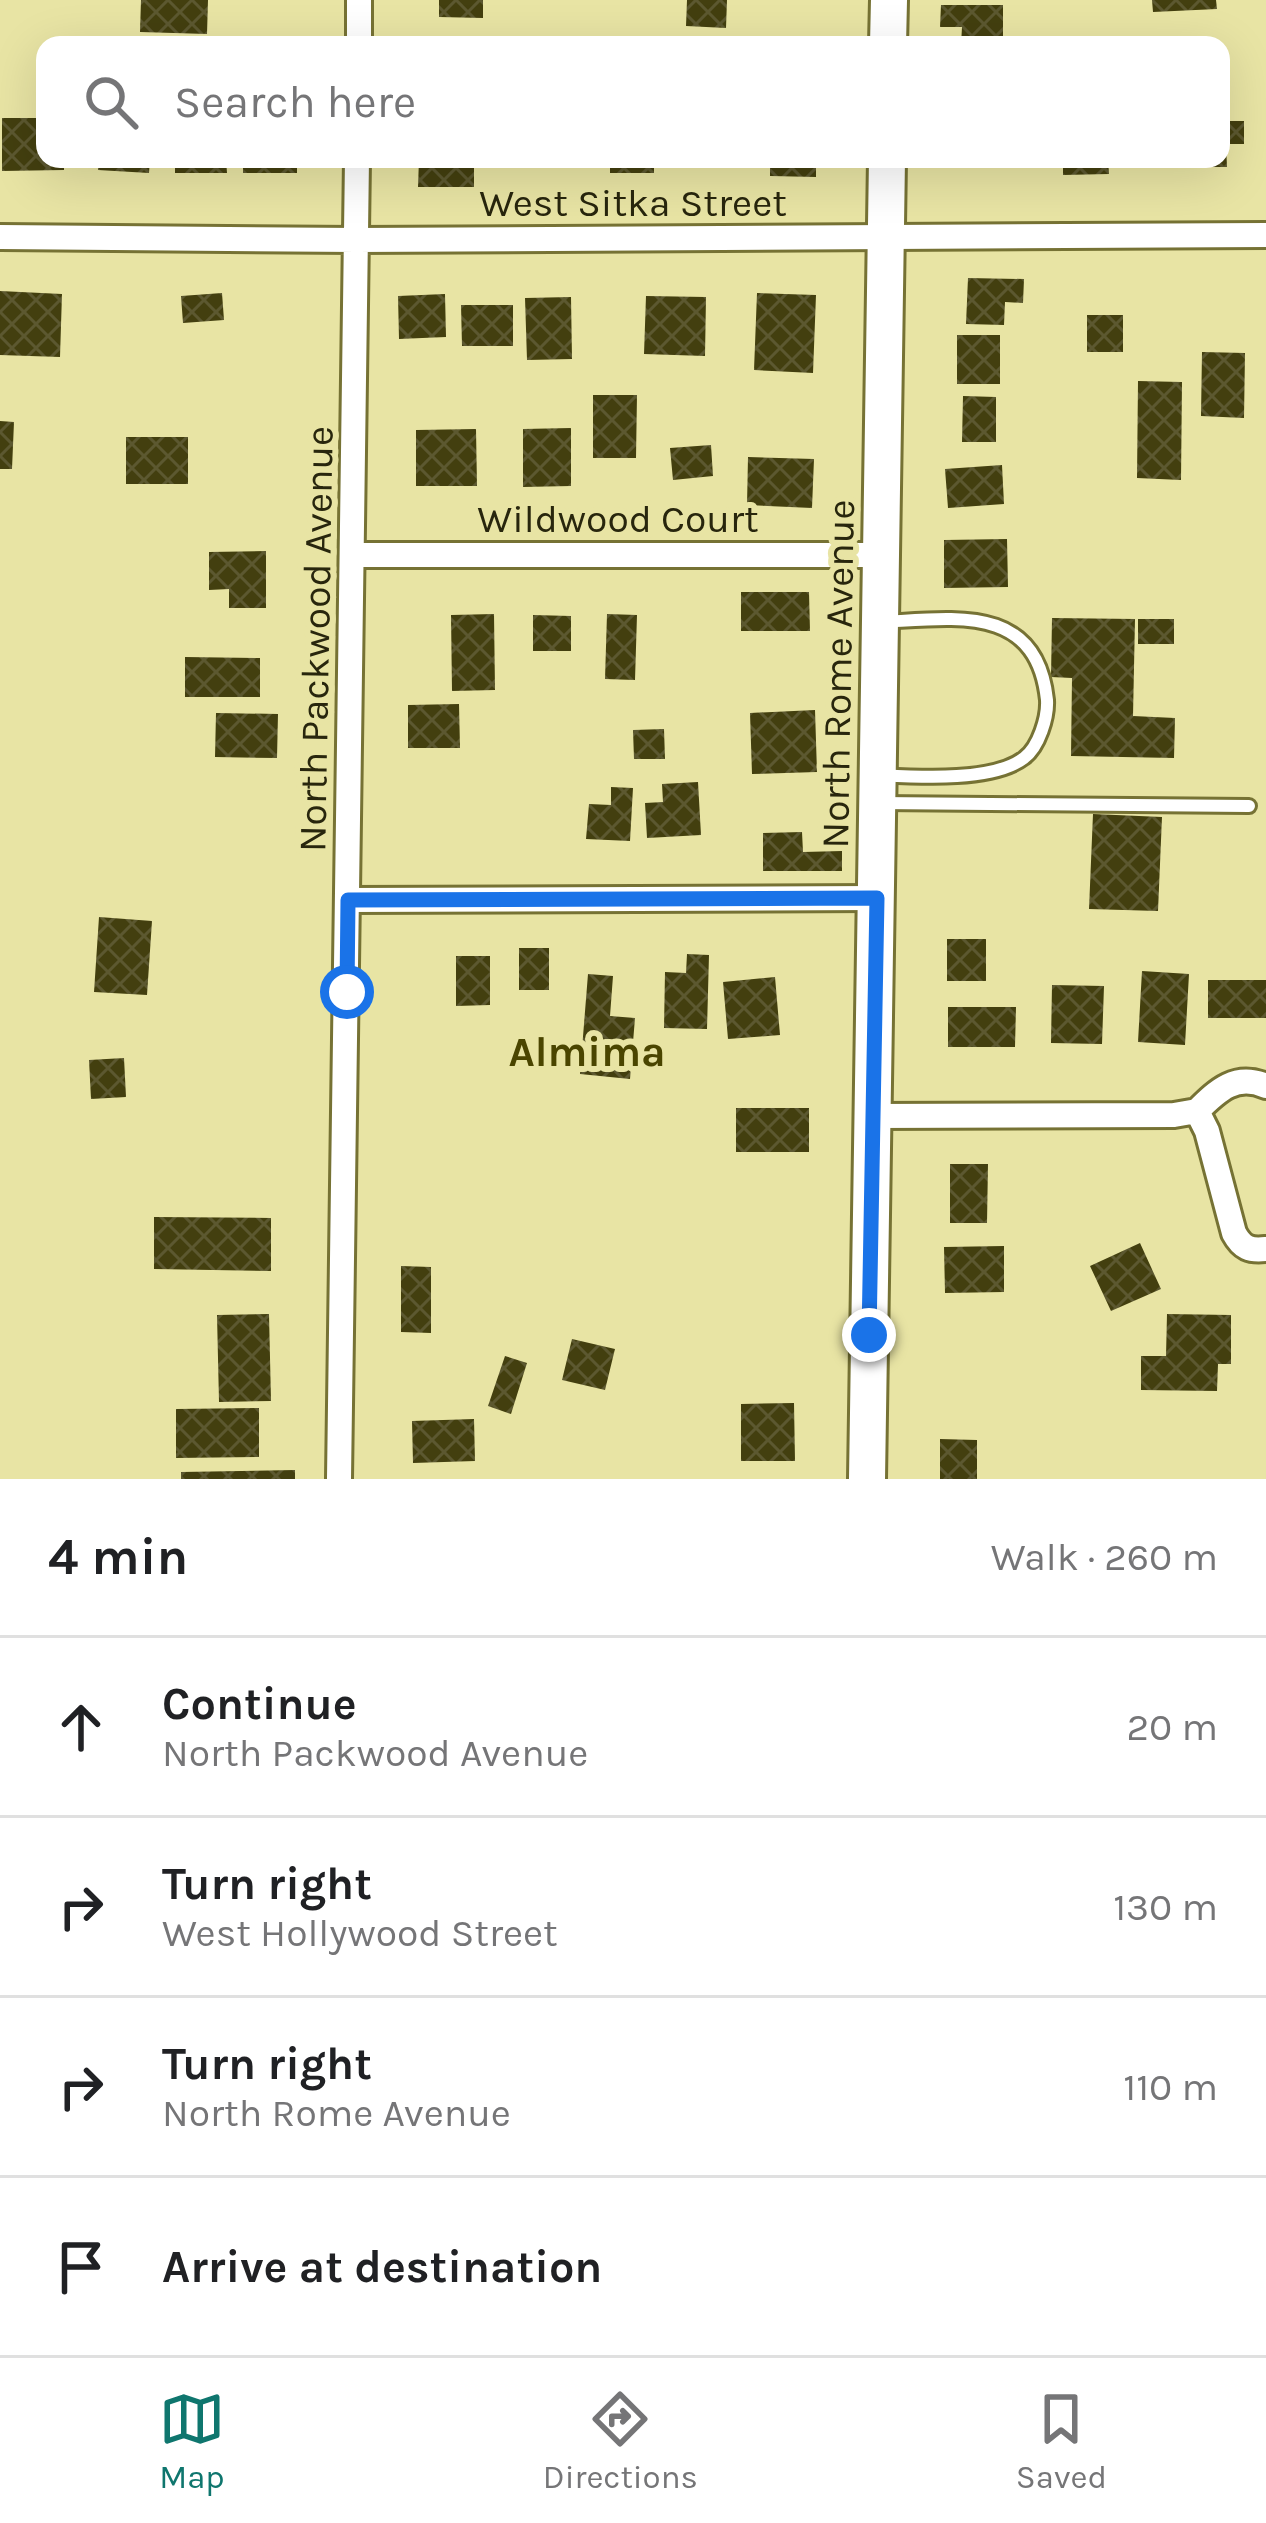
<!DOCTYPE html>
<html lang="en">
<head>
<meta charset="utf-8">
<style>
  :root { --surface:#fff; --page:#f6f6f6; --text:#202124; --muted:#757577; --line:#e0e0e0; --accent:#0f766e }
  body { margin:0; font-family:Karla,sans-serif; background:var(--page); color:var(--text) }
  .stop { position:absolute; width:36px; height:36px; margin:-27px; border:9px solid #1a73e8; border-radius:50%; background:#fff }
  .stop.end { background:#1a73e8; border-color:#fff; box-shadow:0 3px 12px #0008 }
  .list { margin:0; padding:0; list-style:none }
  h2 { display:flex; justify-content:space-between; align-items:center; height:156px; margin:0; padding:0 48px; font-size:51px }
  h2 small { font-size:39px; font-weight:400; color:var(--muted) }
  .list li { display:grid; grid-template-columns:78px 1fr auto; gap:36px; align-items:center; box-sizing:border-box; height:180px; padding:0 48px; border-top:3px solid var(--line) }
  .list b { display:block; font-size:45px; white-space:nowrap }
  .list p { margin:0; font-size:39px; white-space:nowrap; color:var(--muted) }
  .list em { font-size:39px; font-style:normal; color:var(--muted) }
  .icon { flex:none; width:66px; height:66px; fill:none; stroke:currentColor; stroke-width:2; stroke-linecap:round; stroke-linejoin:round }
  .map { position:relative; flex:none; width:1266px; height:1479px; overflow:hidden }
  .search { position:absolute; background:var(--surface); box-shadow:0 12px 48px #0002; left:36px; right:36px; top:36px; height:132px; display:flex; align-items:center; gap:30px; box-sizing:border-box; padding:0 42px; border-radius:24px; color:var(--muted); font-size:45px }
  .sheet { height:876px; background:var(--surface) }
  nav { display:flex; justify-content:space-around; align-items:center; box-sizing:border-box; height:168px; border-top:3px solid var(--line); background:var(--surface); font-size:33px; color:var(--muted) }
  nav a { display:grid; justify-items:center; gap:6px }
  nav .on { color:var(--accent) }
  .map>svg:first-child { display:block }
  .building { fill:url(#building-cross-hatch) }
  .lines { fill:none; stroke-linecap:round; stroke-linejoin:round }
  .lane-casing { stroke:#767234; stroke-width:18 }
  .street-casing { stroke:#767234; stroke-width:30 }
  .secondary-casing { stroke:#767234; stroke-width:42 }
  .lane { stroke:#fff; stroke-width:12 }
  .street { stroke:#fff; stroke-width:24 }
  .secondary { stroke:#fff; stroke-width:36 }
  .route { stroke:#1a73e8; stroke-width:15 }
  .labels { text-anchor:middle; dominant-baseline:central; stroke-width:12; stroke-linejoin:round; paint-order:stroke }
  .street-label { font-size:39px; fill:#28260d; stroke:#e8e4a4 }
  .neighbourhood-label { font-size:42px; font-weight:bold; fill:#4a4500; stroke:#e8e4a4 }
</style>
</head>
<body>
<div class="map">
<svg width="1266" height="1479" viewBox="0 0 1266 1479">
  <defs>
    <pattern id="building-cross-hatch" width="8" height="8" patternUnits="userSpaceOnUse" patternTransform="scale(3)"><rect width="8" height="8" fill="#433f0f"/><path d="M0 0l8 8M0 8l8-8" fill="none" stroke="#5c5830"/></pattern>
  </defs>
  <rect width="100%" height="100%" fill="#e8e4a4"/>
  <path class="building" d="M141,0h67l-1,34 -67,-2z
    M439,0h44v18l-44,-1z
    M687,0h40l-1,28 -40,-2z
    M1152,0h64l1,9 -64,3z
    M941,5h62v40h-42l1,-18h-22z
    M2,118h43v41h19v11l-62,1z
    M1221,121h23v23h-18l1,23h-38v-8h32z
    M99,159h51l-1,14 -51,-3z
    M175,159h51l1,14h-52z
    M243,159h54v14h-54z
    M419,159h55v28h-56z
    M610,159h44v14h-44z
    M770,159h46v18l-46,-1z
    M1063,159h45l1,15 -46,1z
    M968,278l56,1 -1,24 -18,-1 -1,23 -38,-1z
    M0,291l62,3 -2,63 -60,-2z
    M222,293l2,27 -41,3 -2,-27z
    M757,293l59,2 -3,78 -59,-3z
    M445,294l1,43 -47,2 -1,-43z
    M646,296l60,1 -1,59 -61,-2z
    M571,297l1,62 -45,1 -2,-62z
    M461,305h52v41h-51z
    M1087,315h36v37h-36z
    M957,335h43v49h-43z
    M1202,352l43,1 -1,65 -43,-2z
    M1138,381l44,1 -1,98 -44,-2z
    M593,395h44l-1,63h-43z
    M963,396l33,1v45h-34z
    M0,421l14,1 -2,47h-12z
    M571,428v58l-48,1v-58z
    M476,429l1,57h-61v-56z
    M126,437h62v47h-62z
    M711,445l2,31 -40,4 -3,-32z
    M748,457l66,2 -2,49 -65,-3z
    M1002,465l2,39 -56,4 -3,-39z
    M1007,539l1,48 -64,1v-48z
    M266,551v57h-37v-19l-20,1v-38z
    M741,592h68l1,39h-69z
    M494,614l1,76 -43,1 -1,-76z
    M607,614l30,1 -2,65 -30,-1z
    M533,615l38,1v35h-38z
    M1052,618l83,1 -2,97 42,2 -1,40 -103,-2 1,-78 -21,-1z
    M1138,619h36v25h-36z
    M185,657l75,1v39h-75z
    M459,704l1,44h-52v-43z
    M815,710l2,62 -65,2 -2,-61z
    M216,713l62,1 -1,44 -62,-1z
    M664,729l1,30h-31l-1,-29z
    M698,782l3,53 -54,3 -2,-35 18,-1 -1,-18z
    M611,787l22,1 -3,53 -44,-2 3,-35 22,1z
    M1093,814l69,3 -4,94 -69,-2z
    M802,832l1,20 39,-1v20h-79v-38z
    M99,917l53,4 -5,74 -53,-3z
    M947,939h39v42h-39z
    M519,948h30v42h-30z
    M687,954l22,1 -2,74 -43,-1 1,-56 21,1z
    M456,956h34v49l-34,1z
    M1142,971l47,3 -4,71 -47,-3z
    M588,974l25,2 -3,40 25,2 -5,61 -50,-5z
    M775,977l5,58 -52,4 -5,-57z
    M1208,980h58v38h-58z
    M1052,985l52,1 -2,58 -51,-1z
    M948,1007h68l-1,40h-67z
    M124,1058l2,39 -35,2 -2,-39z
    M736,1108h73v44h-73z
    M950,1164h38l-1,59h-37z
    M154,1217l117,1v53l-117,-2z
    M1140,1243l21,46 -50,22 -21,-45z
    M1004,1246v46l-59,1 -1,-46z
    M401,1266l30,1v66l-30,-1z
    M269,1314l2,87 -52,1 -2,-87z
    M1167,1314l64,1v49h-13l-1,27 -76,-1v-34h25z
    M572,1339l43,10 -10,41 -43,-10z
    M505,1356l22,7 -16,51 -23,-8z
    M794,1403l1,58h-54v-57z
    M259,1408v49l-83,1v-49z
    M474,1419l1,42 -62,2 -1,-42z
    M940,1439l37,1v39h-37z
    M295,1470v9h-114v-7z"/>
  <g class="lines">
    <defs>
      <path id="lane" d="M880,775c37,2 113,7 144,-17 15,-11 24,-41 23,-58 -10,-96 -91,-82 -164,-78
        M879,803l370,3"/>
      <path id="street" d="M359,45v-45
        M0,237l356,3 910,-5
        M353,555h530
        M348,900l528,-2
        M1266,1086c-30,-13 -48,4 -69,25l10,20 27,102c8,15 16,18 32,16
        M873,1116l301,-1 23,-4
        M339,1479l18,-1320"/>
      <path id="secondary" d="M888,45l1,-45
        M867,1479l20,-1320"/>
    </defs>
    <use href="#lane" class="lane-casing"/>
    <use href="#street" class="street-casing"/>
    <use href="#secondary" class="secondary-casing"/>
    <use href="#lane" class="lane"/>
    <use href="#street" class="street"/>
    <use href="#secondary" class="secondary"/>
  </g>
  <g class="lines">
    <path class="route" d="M347,992l1,-92 529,-2 -8,437"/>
  </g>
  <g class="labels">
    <g class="street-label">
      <text x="633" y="203">West Sitka Street</text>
      <text x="618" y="519">Wildwood Court</text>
      <text transform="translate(316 639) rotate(-89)">North Packwood Avenue</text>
      <text transform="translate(838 674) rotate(-89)">North Rome Avenue</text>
    </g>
    <g class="neighbourhood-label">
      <text x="587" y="1052">Almima</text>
    </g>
  </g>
</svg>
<div class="stop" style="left:347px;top:992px"></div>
<div class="stop end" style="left:869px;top:1335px"></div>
<div class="search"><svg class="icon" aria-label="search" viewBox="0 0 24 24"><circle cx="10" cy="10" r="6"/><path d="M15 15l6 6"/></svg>Search here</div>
</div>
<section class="sheet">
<h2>4 min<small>Walk · 260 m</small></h2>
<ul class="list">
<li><svg class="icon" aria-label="ahead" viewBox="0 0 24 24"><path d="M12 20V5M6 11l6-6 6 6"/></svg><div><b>Continue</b><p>North Packwood Avenue</p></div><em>20 m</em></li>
<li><svg class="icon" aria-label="right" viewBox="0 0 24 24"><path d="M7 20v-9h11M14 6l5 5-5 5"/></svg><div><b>Turn right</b><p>West Hollywood Street</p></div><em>130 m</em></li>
<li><svg class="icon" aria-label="right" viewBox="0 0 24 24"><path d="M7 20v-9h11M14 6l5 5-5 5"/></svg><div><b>Turn right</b><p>North Rome Avenue</p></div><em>110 m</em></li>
<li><svg class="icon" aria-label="arrive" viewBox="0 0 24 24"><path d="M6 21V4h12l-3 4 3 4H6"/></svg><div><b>Arrive at destination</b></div></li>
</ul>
</section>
<nav>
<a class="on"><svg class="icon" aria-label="map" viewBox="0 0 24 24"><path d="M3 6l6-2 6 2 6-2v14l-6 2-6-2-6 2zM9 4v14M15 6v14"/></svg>Map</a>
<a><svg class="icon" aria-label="directions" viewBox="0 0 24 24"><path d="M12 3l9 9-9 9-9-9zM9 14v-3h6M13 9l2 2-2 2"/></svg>Directions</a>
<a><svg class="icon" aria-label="saved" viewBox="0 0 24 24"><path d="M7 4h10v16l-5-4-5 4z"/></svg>Saved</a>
</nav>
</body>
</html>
